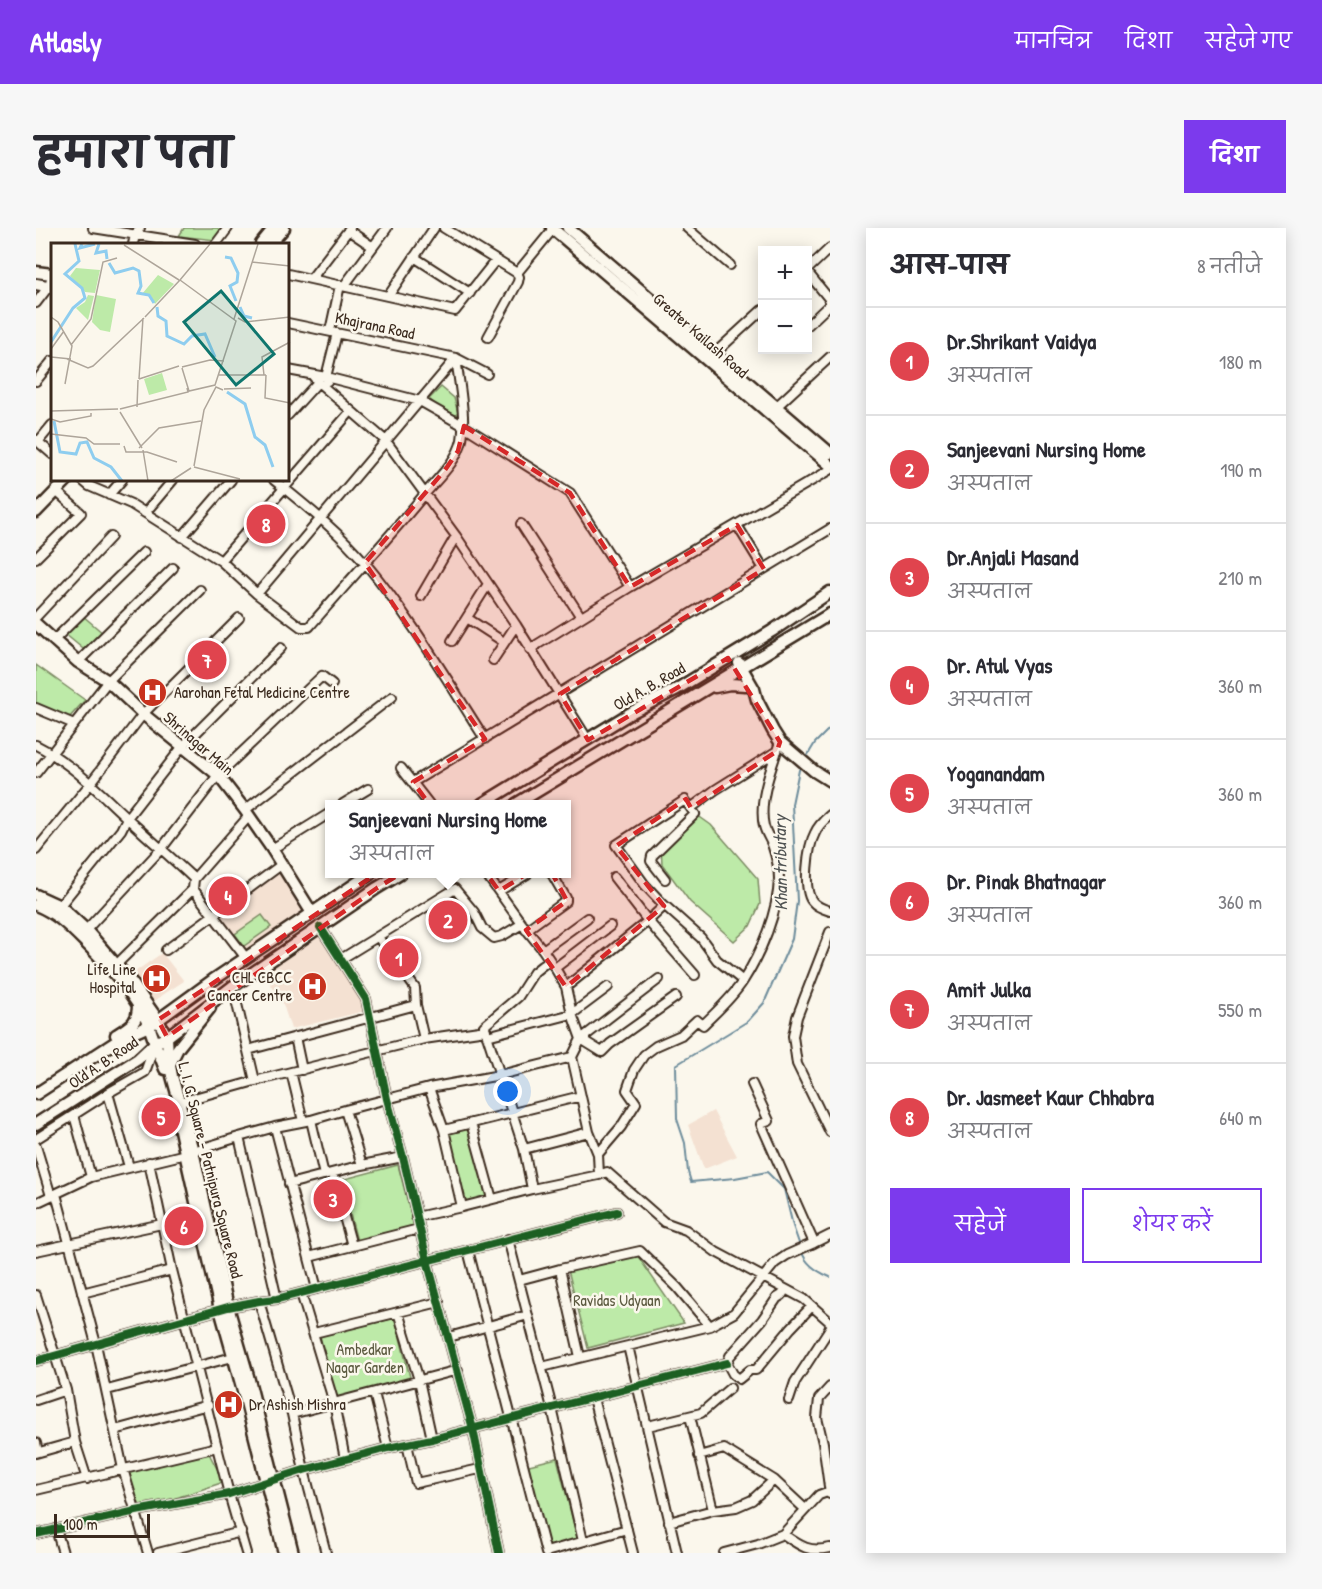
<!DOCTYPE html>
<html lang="hi">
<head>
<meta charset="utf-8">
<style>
  :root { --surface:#fff; --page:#f7f7f7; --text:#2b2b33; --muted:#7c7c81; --line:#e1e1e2; --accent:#7c3aed }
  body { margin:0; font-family:"Patrick Hand","Playpen Sans Deva",sans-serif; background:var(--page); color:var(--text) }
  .controls { position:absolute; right:18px; top:18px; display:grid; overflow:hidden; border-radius:0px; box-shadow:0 3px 15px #0003 }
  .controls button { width:54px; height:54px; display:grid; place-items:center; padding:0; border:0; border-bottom:2px solid var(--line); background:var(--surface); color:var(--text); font:30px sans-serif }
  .scale { position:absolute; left:18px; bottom:15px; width:96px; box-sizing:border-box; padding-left:6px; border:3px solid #3b2a1e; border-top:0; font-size:16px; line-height:21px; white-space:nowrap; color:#3b2a1e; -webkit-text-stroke:4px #fbf7ec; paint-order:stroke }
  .you { position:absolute; left:472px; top:864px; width:21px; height:21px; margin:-15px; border:4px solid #fff; border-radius:50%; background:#1a73e8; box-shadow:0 0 0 9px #1a73e833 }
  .badge { display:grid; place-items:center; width:39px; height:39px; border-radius:50%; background:var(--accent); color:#fff; font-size:20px; font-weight:700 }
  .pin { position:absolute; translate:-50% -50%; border:3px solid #fff; box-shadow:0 2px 6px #0006 }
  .popup { position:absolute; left:289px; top:572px; width:246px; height:78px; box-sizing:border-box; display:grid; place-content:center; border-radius:0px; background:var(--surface); filter:drop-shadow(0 2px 4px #0005); font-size:20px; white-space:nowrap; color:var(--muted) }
  .popup b { font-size:22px; color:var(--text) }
  .popup::after { content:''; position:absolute; left:50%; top:100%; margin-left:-12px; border:12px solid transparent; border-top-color:var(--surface) }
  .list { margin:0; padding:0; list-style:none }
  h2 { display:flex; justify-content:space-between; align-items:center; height:78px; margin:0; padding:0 24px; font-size:26px }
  h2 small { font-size:20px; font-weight:400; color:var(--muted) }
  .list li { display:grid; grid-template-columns:39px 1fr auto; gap:18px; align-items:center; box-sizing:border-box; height:108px; padding:0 24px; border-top:2px solid var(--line) }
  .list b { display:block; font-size:22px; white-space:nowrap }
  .list p { margin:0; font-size:20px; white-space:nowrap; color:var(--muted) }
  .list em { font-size:20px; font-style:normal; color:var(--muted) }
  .actions { display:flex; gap:12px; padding:18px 24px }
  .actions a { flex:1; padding:14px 0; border:2px solid var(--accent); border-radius:0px; text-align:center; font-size:21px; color:var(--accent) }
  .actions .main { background:var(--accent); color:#fff }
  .map { position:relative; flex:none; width:794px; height:1325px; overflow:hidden; border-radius:0px }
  header { display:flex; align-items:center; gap:36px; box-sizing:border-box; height:84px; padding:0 30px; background:var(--accent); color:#fff }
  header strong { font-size:28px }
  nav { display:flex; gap:33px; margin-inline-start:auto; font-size:21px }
  .intro { display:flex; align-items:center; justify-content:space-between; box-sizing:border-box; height:144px; padding:0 36px }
  h1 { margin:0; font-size:42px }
  .button { padding:15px 27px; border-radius:0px; background:var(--accent); color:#fff; font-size:21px; font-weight:700 }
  main { display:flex; gap:36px; padding:0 36px }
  aside { flex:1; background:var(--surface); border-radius:0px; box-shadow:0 3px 15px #0003 }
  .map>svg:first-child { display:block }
  .built { fill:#f4e1d2 }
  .green { fill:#bdeaa8; stroke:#7c8a63; stroke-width:1.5 }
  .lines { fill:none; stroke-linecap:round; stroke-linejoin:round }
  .stream { stroke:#6d8c9b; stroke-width:2 }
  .street-casing { stroke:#3b2a1e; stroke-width:12 }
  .secondary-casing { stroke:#3b2a1e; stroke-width:15 }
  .street { stroke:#fbf7ec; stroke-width:8 }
  .secondary { stroke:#fbf7ec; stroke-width:10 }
  .cycleway-casing { stroke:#fbf7ec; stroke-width:11 }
  .cycleway { stroke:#1b5e20; stroke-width:8 }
  .marked { fill:#d62828; fill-opacity:0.2; stroke:#d62828; stroke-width:4.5; stroke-dasharray:12 8; stroke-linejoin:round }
  .labels { text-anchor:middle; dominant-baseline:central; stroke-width:5; stroke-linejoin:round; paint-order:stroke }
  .street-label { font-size:16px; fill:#3b2a1e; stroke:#fbf7ec }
  .poi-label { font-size:16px; fill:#3b2a1e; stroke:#fbf7ec; text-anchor:start }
  .park-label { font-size:16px; fill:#5c5a40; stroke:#fbf7ec }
  .water-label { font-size:18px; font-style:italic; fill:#505352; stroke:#fbf7ec }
  .inset-river { fill:none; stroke:#8ecdef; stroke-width:3 }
  .inset-road { fill:none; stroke:#aea59a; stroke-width:1.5 }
  .view { fill:#0f766e; fill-opacity:0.15; stroke:#0f766e; stroke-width:3 }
  .inset-edge { fill:none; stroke:#3b2a1e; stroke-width:3 }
</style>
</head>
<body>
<header>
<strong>Atlasly</strong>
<nav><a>मानचित्र</a><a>दिशा</a><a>सहेजे गए</a></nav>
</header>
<div class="intro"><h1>हमारा पता</h1><a class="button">दिशा</a></div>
<main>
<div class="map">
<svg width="794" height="1325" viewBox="0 0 794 1325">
  <rect width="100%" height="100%" fill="#fbf7ec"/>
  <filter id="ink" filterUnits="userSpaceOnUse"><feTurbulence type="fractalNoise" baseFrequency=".0167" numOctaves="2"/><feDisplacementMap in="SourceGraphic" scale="12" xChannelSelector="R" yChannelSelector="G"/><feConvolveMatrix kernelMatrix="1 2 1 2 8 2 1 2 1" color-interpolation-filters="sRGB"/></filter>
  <g filter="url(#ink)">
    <path class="built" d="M242,644l28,40 -61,40 -28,-38z
      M283,708l45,64 1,11 -74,18 -9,-28 -20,-29z
      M126,725l22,28 -35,23 -20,-28z
      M677,883l24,45 -33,13 -16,-44z"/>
    <path class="green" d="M148,0h40l-9,12 -36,-4z
      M405,159l13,11 4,15 -6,5 -23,-19z
      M46,387l22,19 -16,19 -23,-19z
      M0,437l49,35 -17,19 -32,-14z
      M661,587l14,10 47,54 2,25 -10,22 -16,15 -44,-39 -28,-38 -1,-18z
      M226,687l9,12 -27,19 -9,-12z
      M438,899l16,69 -27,6 -17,-68z
      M362,937l16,61 -57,15 -16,-61z
      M601,1027l47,68 -96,25 -20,-78z
      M359,1090l16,63 -76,18 -15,-63z
      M169,1218l19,36 -84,28 -13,-37z
      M521,1230l21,83 -32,8 -21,-83z"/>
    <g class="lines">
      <path class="stream" d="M770,530l9,-15 15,-15
        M764,1018l-7,-20 -9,-37 -17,-17 -32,6 -44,4 -3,-10 -3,-29 -8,-24 -1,-54 72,-44 16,-18 28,-64 5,-38 -5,-97 7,-34 2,-5
        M766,1024c4,13 16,20 28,25"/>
      <defs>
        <path id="street" d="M57,0l102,16
          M408,0l73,45 2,4 -1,5 -30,55
          M651,0l43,37
          M312,2l25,17
          M97,16l2,-9 5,-7
          M180,16l12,-16
          M378,29l56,36
          M772,41l22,-21
          M481,45l36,-44
          M772,45l22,27
          M252,46l167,37 40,-50
          M275,51l39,-51
          M308,58l43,-58
          M353,67l45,-67
          M0,75l13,-17 3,-11
          M252,95l168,35 31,16
          M772,97l20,-19 2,-4
          M294,103l10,-46
          M678,126l48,-44
          M252,142l38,7 94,24 44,25 106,67 60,94
          M276,147l6,7 68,59 70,95 60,89 72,115
          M0,153l16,-20
          M291,153l-1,-4 11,-44
          M740,179l54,-50
          M252,187l30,-33
          M0,212l16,14
          M2,214l14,-17
          M46,252l7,6 42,18 71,45 19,12 36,33 44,33h8c38,-44 77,-86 114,-131 14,-17 34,-34 39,-56 4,-23 -3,-59 -6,-82
          M238,252c32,26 65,52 92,84 45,54 81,116 119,175
          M73,267l13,-15
          M109,285l28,-33
          M485,296l60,93
          M701,297l27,44
          M146,309l49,-57
          M0,330l45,-45 -25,-22
          M185,333l130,-150
          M221,366l199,-236
          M385,368l35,-60
          M0,389l75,-80
          M431,390l37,24
          M17,413l91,-89
          M416,413l36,-57
          M494,421l100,-62 200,-117
          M457,432l23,-35
          M42,434l95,-94
          M0,480l38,16
          M0,517c34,17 62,46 90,72 22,21 45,40 68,62l-1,10 53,69
          M365,540l28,36
          M0,545l72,-92 92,-91
          M377,554l417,-253
          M307,576l25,-15
          M655,580l24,-18 62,-39
          M209,582l147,-113
          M794,587c-6,5 -12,11 -15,18 -7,13 -13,58 -2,69 4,5 11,7 17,9
          M236,621l58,-36
          M0,622l54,-66 53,-70 96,-96
          M450,646l36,50 21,26 12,18 11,19 6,27 9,25 -9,18 17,75 9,22 1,21
          M578,649l34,44 47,54
          M158,651l55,-63
          M629,651l-14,-18 1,-5 43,-42 -10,-14 -69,45 29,40 18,19 38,34 16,22 26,21
          M463,663l28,-17
          M22,680l63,-78 6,-12 56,-72 98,-98
          M284,699l46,72 21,100 16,58 24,103 46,169 26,124
          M50,702l76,-82 56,-73 104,-99 10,8
          M490,702l40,-29v-3l-14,-24
          M794,704l-33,85 -4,19 4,28 33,68
          M342,709l37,51 1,17 8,34
          M130,722l115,-85
          M507,722l44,-32
          M305,731l114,-70 19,23 8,16 12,10 8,-2 20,-12
          M77,740l80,-79
          M519,740l55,-42
          M623,751l-78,60 21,13 8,-8 66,-47
          M530,759l82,-66 16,-15
          M201,776l18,77
          M451,808l85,-22 36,-27
          M259,809l7,33
          M212,822l168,-45
          M255,844l12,49
          M716,856l17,37 -8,3 53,119 16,-8
          M393,860l15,42 18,77
          M72,865l21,74
          M144,874l75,-21 169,-42 62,-9
          M309,882l17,55
          M38,887l17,62
          M275,892l13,55
          M435,895l21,76
          M239,899l42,162
          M408,902l137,-34
          M203,909l38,162
          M0,911l72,-46 37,-21 10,-28
          M0,918l15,50
          M488,921l65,-17
          M157,923l46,-14 36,-10 36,-7 34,-10 84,-22 71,-13 72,-18
          M562,926l23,-27 15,-24 -9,-13 7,-20 10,-15 12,-9 25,-11 16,-15 6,5c14,-14 29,-27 40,-44 18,-28 35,-69 36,-102 0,-10 -3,-23 -6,-32 -2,-7 -7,-13 -9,-21 -6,-25 8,-60 16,-84
          M113,934l23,108 57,224 17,59
          M296,945l20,73
          M253,956l73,-19 41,-8
          M496,961l-8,-40 -40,-123 34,-29 16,-25 15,-12
          M20,966l40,150 27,125 25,84
          M0,975l55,-26 95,-23
          M380,989l46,-10 70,-18 67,-14 8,-3 57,50 22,8 30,22 88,47 26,23
          M472,1011l44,169 31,133
          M432,1022l78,303
          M0,1023l126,-27
          M273,1029l110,-28
          M524,1041l20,88
          M483,1052l41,-11 80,-18 37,36 33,39
          M46,1065l90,-23
          M265,1065l33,110 11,56
          M0,1067l30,95 9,52 12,37
          M223,1073l33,113 12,56 22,83
          M362,1084l21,68 13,59
          M278,1105l125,-31
          M413,1109l79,-22
          M592,1118l49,207
          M0,1133l192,-54 31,-6 18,-2 340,-87
          M691,1135l6,11 6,5 11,-9h6l35,-42 21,-22
          M691,1135l3,-7 32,-36 15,-22 5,-3 3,-5
          M506,1139l168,-41 24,-13 41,-50 12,-8 27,-12
          M794,1159l-11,12 -2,19 6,25 7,51
          M71,1162l126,-33
          M338,1165l14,55
          M557,1170l40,155
          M0,1172l30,-10
          M753,1172l6,-18 35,-54
          M256,1186l166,-44
          M654,1188l23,94
          M612,1198l53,-13 29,-25
          M79,1202l93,-25
          M0,1215l2,9
          M371,1216l9,39 64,-14
          M0,1225l39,-11
          M663,1228l25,-7 50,31 31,29
          M0,1262l181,-43
          M633,1294l44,-12 23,-3 16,-7 22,-20
          M20,1301l7,24
          M0,1306l100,-23 93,-17 75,-24 84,-22 44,-9 295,-76
          M747,1306c17,12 26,19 47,14
          M510,1324l81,-23
          M122,1325l83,-21
          M688,1325l34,-9 25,-10 36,-39 11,-4"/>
        <path id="secondary" d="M516,0l278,237
          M532,0l262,225
          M225,16l13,-16
          M234,16l14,-16
          M0,44l16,2
          M0,56l16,3
          M0,284l31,-32
          M0,396l42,38 30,19 35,33 75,61 27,35 27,39 40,64
          M703,435l15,26 3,11 16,31 7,11 34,29 16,10
          M679,459l15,-3 15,1
          M446,576l152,-93 43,-22 95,-58 58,-39
          M480,576l314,-190
          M0,667l24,11 26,24 46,53 26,37 9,17 -12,6 -6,-17 9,-6 55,-40 157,-106
          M0,677c21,8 36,24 51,39 24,24 48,50 62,82l-27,12 -86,56
          M80,807c14,-9 22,-11 22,-30
          M134,836l8,-16 32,-40
          M139,880l45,201 25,89 39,155
          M0,896l102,-65 17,-16 10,26
          M257,1325l-45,-177 -20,-69 -35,-156 -21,-75 -4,-20 -1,-19 65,-50 145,-99 23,-14"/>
      </defs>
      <use href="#street" class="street-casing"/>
      <use href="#secondary" class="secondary-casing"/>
      <use href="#street" class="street"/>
      <use href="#secondary" class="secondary"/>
      <defs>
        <path id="cycleway" d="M284,699l46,72 21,100 16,58 24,103 46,169 26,124
          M0,1133l192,-54 31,-6 18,-2 340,-87
          M0,1306l100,-23 93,-17 75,-24 84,-22 44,-9 295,-76"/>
      </defs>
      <use href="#cycleway" class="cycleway-casing"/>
      <use href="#cycleway" class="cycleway"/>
    </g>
  </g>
  <path class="marked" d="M428,198l106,67 60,94 107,-62 27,44 -204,125 28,46 140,-82 52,84 -3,9 -86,57 -5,-9 -70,47 48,60 -98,81 -40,-57 41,-29 -21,-39 -47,29 -39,-54 -83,51 -210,149 -9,-17 288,-193 -33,-45 72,-43 -120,-176 80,-93 13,-19z"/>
  <defs>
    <symbol id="hospital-disc" viewBox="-11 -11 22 22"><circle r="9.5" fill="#c8321e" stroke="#fbf7ec"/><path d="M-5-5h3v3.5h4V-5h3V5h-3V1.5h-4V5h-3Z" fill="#fff"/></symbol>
  </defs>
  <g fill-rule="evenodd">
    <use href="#hospital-disc" x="100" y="448" width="33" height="33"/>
    <use href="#hospital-disc" x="104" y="734" width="33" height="33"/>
    <use href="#hospital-disc" x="260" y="742" width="33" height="33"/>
    <use href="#hospital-disc" x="176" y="1160" width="33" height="33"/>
  </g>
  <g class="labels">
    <g class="street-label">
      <text transform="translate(339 97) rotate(12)">Khajrana Road</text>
      <text transform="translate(665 107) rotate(41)">Greater Kailash Road</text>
      <text transform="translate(613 458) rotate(-30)">Old A. B. Road</text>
      <text transform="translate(163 515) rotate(41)">Shrinagar Main</text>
      <text transform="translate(67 834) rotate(-34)">Old A. B. Road</text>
      <text transform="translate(175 942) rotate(76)">L. I. G. Square - Patnipura Square Road</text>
    </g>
    <g class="poi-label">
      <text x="138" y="464">Aarohan Fetal Medicine Centre</text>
      <text x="100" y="741" text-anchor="end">Life Line<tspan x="100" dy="18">Hospital</tspan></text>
      <text x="256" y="749" text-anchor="end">CHL CBCC<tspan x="256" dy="18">Cancer Centre</tspan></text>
      <text x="213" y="1176">Dr Ashish Mishra</text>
    </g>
    <g class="park-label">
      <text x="581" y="1072">Ravidas Udyaan</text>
      <text x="329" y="1121">Ambedkar<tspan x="329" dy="18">Nagar Garden</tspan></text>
    </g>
    <g class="water-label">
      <text transform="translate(744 635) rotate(-91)">Khan tributary</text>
    </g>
  </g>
  <g transform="translate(15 15)">
    <rect width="238" height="238" fill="#fbf7ec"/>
    <path d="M25,25l24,2 -5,23 -10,-1 -15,-16zM107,32l16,9 -19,20 -6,-10h-7zM37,52l6,1 -6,24 -12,-12 9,-6zM45,52l20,4 -6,33 -10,-2 -8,-8zM111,130l5,17 -18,5 -5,-16z" fill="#bdeaa8"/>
    <path class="inset-river" d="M31,1l-2,4 15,-4M48,1l-3,9 10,-2 1,8M174,14l6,1 7,15 -1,9 -7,4 6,15M58,20l6,10 18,-5 6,3 2,15 -3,7 11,2 5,8M106,64l1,9 8,5 1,15 17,8 8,-8 13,-2 10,23M189,64l4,9 8,2M0,99l22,-34 12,-10 -3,-10 -17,-14 14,-13 -4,-17M176,149l18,12 10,33 10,8 8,22M3,178l6,31 16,2 4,-11 7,-1 7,16 17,9 11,14"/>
    <path class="inset-road" d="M73,2l55,35M201,19l38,4M129,37l56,41 -21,64 -26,6 -7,-23M129,37l30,-36M0,74l7,5 14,24 -7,38M94,74l35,-37M187,75l7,4 45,-5M183,76l24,-75M20,102l20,-26 12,-57 14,-4M0,106l13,-18M0,114l20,2M16,116l21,9 5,-2 51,-48M131,124l28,-7 14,1M168,132h47M213,132l-2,-18 28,-15M215,132l-1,23 25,5M88,136l4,-61M88,136l40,-13M173,146l27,-1M86,164l1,-27M69,166l68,-17 -1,-4M0,168l67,-2M69,169l22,36M0,176l9,3 31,-6v-3M0,191l35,4 8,6h26M73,203l2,6h21l30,10M88,205l20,-20 42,-7M92,207l5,31M143,223l10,-56 12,-23 7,3M143,224l46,12M120,238l20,-13"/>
    <path class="view" d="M170,48l53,63 -38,31 -52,-63z"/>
    <rect width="238" height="238" class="inset-edge"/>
  </g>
</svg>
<div class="controls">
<button>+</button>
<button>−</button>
</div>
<div class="scale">100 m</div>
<div class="you"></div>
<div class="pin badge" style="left:363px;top:730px;background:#e0444e">1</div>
<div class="pin badge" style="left:412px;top:692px;background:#e0444e">2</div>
<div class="popup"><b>Sanjeevani Nursing Home</b>अस्पताल</div>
<div class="pin badge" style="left:297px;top:971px;background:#e0444e">3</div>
<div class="pin badge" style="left:192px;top:668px;background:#e0444e">4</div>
<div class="pin badge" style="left:125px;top:889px;background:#e0444e">5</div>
<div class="pin badge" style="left:148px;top:998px;background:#e0444e">6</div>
<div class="pin badge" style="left:171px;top:432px;background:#e0444e">7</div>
<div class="pin badge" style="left:230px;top:296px;background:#e0444e">8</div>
</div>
<aside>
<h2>आस-पास<small>8 नतीजे</small></h2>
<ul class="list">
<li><span class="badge" style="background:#e0444e">1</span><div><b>Dr.Shrikant Vaidya</b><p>अस्पताल</p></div><em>180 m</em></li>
<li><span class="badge" style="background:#e0444e">2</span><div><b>Sanjeevani Nursing Home</b><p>अस्पताल</p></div><em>190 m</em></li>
<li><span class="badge" style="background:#e0444e">3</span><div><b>Dr.Anjali Masand</b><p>अस्पताल</p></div><em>210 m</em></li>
<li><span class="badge" style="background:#e0444e">4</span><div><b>Dr. Atul Vyas</b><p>अस्पताल</p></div><em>360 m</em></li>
<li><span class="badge" style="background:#e0444e">5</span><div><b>Yoganandam</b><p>अस्पताल</p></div><em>360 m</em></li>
<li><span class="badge" style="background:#e0444e">6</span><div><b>Dr. Pinak Bhatnagar</b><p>अस्पताल</p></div><em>360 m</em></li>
<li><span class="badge" style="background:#e0444e">7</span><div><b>Amit Julka</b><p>अस्पताल</p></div><em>550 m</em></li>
<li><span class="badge" style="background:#e0444e">8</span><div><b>Dr. Jasmeet Kaur Chhabra</b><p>अस्पताल</p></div><em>640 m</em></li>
</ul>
<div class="actions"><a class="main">सहेजें</a><a>शेयर करें</a></div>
</aside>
</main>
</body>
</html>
